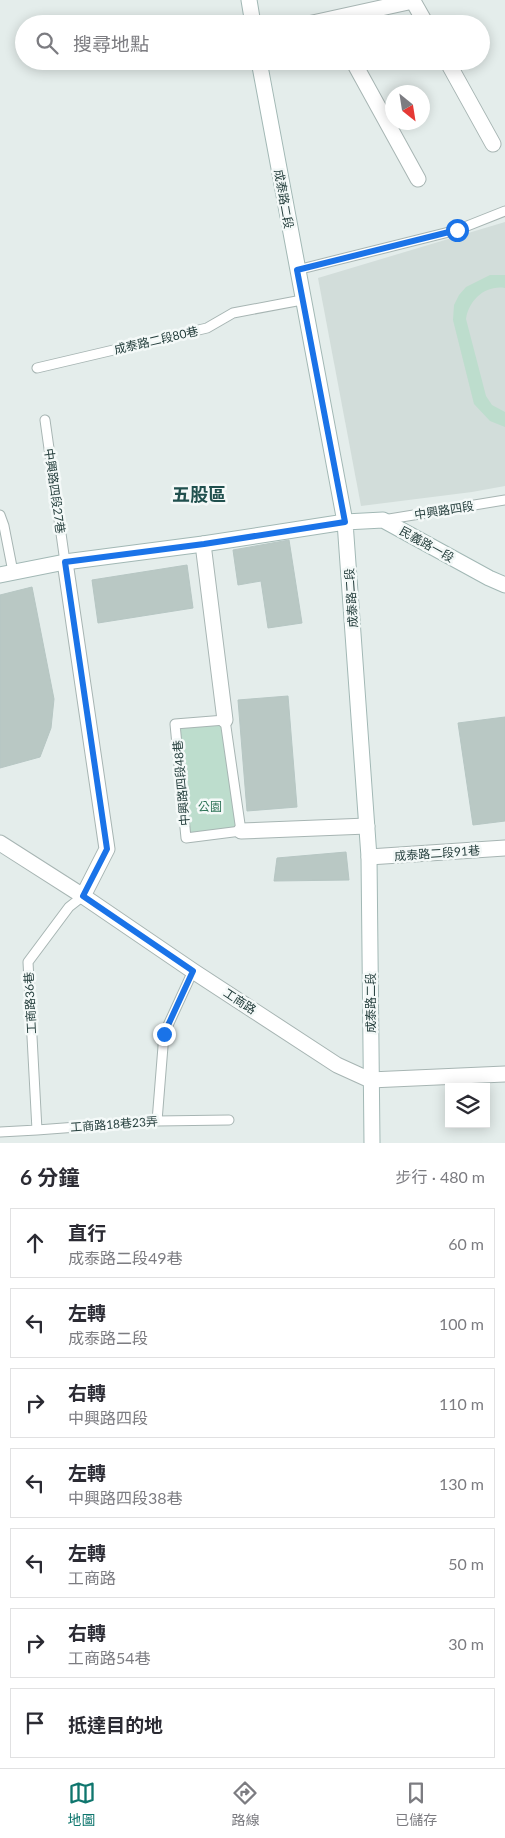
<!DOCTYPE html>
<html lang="zh-TW">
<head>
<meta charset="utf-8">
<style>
  :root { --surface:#fff; --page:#f7f7f7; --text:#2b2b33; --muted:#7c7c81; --line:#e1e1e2; --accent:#0f766e }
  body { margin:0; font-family:Lato,"Noto Sans TC",sans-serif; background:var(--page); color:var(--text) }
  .controls { position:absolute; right:15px; bottom:15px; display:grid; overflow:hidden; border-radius:0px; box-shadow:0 2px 12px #0003 }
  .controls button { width:45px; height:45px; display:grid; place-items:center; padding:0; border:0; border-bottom:1px solid var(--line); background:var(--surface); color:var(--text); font:25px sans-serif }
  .compass { position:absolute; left:385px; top:85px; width:45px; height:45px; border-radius:50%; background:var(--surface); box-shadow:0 2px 12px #0003; rotate:150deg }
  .stop { position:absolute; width:15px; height:15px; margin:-11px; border:4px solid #1a73e8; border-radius:50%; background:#fff }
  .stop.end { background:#1a73e8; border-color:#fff; box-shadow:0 1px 5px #0008 }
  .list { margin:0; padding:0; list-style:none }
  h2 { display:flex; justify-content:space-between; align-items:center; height:65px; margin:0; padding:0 20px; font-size:21px }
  h2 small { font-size:16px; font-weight:400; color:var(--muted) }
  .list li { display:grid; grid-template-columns:32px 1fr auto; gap:15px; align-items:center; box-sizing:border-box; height:70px; margin:0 10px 10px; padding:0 10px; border:1px solid var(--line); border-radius:0px }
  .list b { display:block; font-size:19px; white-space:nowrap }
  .list p { margin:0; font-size:16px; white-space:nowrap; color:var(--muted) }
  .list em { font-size:16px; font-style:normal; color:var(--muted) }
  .icon { flex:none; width:28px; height:28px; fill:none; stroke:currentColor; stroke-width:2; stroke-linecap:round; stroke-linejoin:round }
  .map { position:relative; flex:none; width:505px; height:1143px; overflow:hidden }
  .search { position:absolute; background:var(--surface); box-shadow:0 2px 12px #0003; left:15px; right:15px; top:15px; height:55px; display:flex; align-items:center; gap:12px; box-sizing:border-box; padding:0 18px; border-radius:28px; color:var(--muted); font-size:19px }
  .sheet { height:625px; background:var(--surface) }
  nav { display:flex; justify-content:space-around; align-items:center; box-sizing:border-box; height:70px; border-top:1px solid var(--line); background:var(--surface); font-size:14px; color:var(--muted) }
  nav a { display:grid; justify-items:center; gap:2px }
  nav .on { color:var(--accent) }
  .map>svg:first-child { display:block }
  .built { fill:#d2ddda }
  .green { fill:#bdddcd }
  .building { fill:#b9c8c4; stroke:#b6c6c3 }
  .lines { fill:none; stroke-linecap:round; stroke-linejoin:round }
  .service-casing { stroke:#a7b5b3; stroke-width:11 }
  .minor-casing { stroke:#a7b5b3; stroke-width:17 }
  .tertiary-casing { stroke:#a7b5b3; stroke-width:17 }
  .secondary-casing { stroke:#a2b8b5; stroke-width:17 }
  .service { stroke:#fff; stroke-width:9 }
  .minor { stroke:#fff; stroke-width:15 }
  .tertiary { stroke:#fff; stroke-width:15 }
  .secondary { stroke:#fff; stroke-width:15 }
  .route { stroke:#1a73e8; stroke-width:6 }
  .labels { text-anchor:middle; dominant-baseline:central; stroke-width:5; stroke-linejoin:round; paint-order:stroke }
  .street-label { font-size:12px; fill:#243e3c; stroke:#f4f9f8 }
  .park-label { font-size:12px; fill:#2f7458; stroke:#f4f9f8 }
  .district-label { font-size:18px; font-weight:bold; fill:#20504e; stroke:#f4f9f8 }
</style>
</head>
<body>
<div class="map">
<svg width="505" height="1143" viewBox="0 0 505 1143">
  <rect width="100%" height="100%" fill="#e4edeb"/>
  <path class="built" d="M505,222v264l-33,6 -111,14 -43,-228z"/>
  <path class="green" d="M490,275h15v13c-20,-3 -36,12 -39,31l20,77 6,9 13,7v15l-15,-6 -16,-17 -21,-84 1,-15 5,-10 7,-8z
    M225,720l16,111 -55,7 -11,-114z"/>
  <path class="building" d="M289,540l13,83 -34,5 -7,-47 -23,4 -5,-35z
    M187,565l6,43 -95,15 -6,-43z
    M32,587l22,112 -3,29 -11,29 -40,11v-173z
    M288,696l9,111 -50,4 -9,-111z
    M505,717v104l-32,4 -15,-102z
    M346,852l3,28 -75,1 3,-23z"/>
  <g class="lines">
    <defs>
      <path id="service" d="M297,270l160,-40 48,-19
        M37,368l170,-40 26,-15 69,-13
        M45,420l20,142
        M0,515l4,11 9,46
        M383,520l122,-20
        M225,720l16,111 -55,7 -11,-114z
        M157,1121l7,-87 29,-63
        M37,1130l-9,-168 41,-55 14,-11
        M0,1132l37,-2 120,-9 72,-1"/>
      <path id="minor" d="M308,24l105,-23 13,23
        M353,61l65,118
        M447,61l46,83
        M203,544l22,176
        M65,562l42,287 -24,47
        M241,831l126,-5
        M369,857l136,-9"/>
      <path id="tertiary" d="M0,843l83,53 110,75 144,94 33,15 135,-6"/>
      <path id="secondary" d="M249,0l4,24
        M259,61l86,461 24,335 3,286
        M0,575l65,-13 138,-18 142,-22 38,-2 106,58 16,7"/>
    </defs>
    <use href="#service" class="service-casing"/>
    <use href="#minor" class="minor-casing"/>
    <use href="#tertiary" class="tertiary-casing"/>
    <use href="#secondary" class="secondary-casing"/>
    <use href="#service" class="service"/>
    <use href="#minor" class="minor"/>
    <use href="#tertiary" class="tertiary"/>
    <use href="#secondary" class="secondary"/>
  </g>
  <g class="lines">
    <path class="route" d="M164,1034l29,-63 -110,-75 24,-47 -42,-287 139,-18 141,-22 -48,-252 160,-40"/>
  </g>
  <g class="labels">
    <g class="street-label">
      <text transform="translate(284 199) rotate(80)">成泰路二段</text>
      <text transform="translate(156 340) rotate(-13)">成泰路二段80巷</text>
      <text transform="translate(55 491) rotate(82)">中興路四段27巷</text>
      <text transform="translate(444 510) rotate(-9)">中興路四段</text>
      <text transform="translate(427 544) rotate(29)">民義路一段</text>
      <text transform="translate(351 598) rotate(-94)">成泰路二段</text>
      <text transform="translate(181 783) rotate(-95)">中興路四段48巷</text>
      <text transform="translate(437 853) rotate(-4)">成泰路二段91巷</text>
      <text transform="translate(240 1001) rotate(33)">工商路</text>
      <text transform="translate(30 1003) rotate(-93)">工商路36巷</text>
      <text transform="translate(370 1003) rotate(-90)">成泰路二段</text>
      <text transform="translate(114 1124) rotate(-4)">工商路18巷23弄</text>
    </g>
    <g class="park-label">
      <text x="210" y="806">公園</text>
    </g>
    <g class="district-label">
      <text x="199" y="494">五股區</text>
    </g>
  </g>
</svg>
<div class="controls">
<button><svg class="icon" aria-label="layers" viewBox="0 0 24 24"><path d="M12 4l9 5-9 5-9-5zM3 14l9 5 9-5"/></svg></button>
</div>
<svg class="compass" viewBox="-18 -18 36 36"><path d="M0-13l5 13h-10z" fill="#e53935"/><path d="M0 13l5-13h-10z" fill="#7c7c81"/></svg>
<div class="stop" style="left:457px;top:230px"></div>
<div class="stop end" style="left:164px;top:1034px"></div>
<div class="search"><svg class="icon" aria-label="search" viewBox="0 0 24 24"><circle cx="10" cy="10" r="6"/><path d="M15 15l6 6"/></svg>搜尋地點</div>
</div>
<section class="sheet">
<h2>6 分鐘<small>步行 · 480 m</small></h2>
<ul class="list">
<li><svg class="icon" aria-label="ahead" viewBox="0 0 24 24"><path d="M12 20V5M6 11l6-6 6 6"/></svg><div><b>直行</b><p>成泰路二段49巷</p></div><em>60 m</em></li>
<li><svg class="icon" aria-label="left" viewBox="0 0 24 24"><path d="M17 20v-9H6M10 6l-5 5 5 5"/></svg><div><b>左轉</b><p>成泰路二段</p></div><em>100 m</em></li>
<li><svg class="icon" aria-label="right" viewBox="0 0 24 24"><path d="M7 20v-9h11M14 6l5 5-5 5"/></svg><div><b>右轉</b><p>中興路四段</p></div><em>110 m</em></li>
<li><svg class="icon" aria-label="left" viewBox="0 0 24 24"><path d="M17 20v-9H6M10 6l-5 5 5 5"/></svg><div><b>左轉</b><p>中興路四段38巷</p></div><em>130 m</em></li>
<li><svg class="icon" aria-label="left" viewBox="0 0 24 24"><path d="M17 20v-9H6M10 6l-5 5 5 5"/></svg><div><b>左轉</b><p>工商路</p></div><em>50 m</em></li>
<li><svg class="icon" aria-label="right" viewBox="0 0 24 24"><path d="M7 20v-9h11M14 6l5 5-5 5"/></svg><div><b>右轉</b><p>工商路54巷</p></div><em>30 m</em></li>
<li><svg class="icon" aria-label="arrive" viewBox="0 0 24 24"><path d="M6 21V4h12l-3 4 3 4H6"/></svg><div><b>抵達目的地</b></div></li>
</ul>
</section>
<nav>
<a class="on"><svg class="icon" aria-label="map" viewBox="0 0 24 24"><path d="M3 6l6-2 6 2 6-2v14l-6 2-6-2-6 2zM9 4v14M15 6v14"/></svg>地圖</a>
<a><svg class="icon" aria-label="directions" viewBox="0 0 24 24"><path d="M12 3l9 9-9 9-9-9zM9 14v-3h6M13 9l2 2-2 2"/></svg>路線</a>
<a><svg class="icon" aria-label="saved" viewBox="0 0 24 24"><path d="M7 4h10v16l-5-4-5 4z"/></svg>已儲存</a>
</nav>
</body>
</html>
